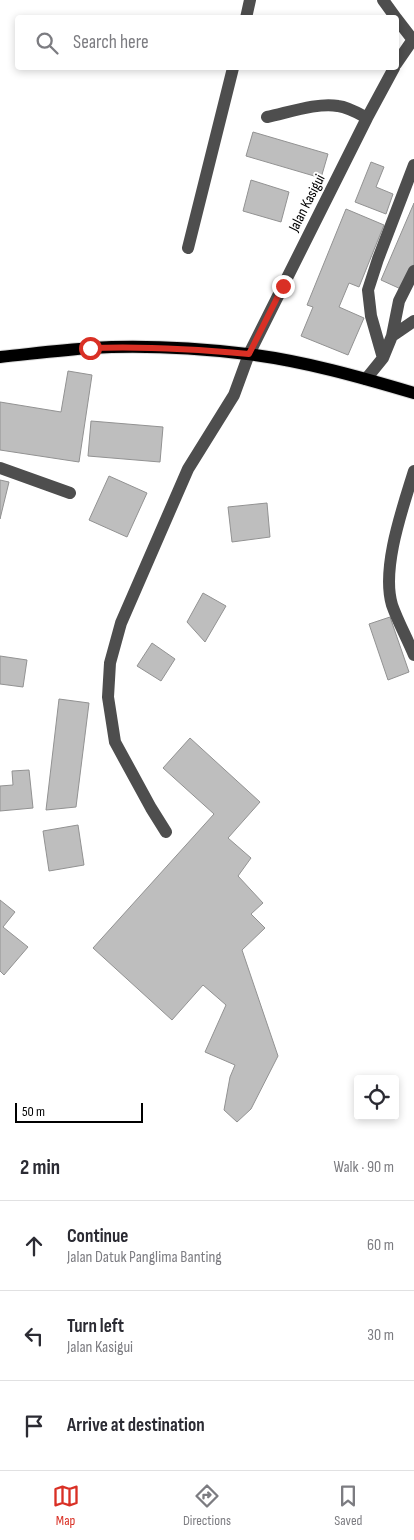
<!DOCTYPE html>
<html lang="en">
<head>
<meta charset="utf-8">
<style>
  :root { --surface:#fff; --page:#f7f7f7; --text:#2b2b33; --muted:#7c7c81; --line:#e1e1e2; --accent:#d93025 }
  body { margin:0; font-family:"Sofia Sans Condensed",sans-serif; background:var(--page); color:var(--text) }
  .controls { position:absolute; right:15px; bottom:15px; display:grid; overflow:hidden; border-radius:5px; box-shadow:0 2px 8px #0003 }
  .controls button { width:45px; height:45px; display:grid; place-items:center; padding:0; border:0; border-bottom:1px solid var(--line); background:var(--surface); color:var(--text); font:25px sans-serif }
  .scale { position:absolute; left:15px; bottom:12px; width:128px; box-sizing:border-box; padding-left:5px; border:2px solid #000; border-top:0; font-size:14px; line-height:18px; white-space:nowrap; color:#000; -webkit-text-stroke:4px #fff; paint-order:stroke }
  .stop { position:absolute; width:15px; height:15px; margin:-11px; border:4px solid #d93025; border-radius:50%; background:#fff }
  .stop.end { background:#d93025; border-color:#fff; box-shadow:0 1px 5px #0008 }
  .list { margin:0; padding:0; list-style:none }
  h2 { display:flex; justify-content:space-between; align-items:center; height:65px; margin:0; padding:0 20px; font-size:21px }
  h2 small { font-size:16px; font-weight:400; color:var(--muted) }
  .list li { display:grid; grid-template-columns:32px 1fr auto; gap:15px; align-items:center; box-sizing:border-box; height:90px; padding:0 20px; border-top:1px solid var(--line) }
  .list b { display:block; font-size:19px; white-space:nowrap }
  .list p { margin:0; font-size:16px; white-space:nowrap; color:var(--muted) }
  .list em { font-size:16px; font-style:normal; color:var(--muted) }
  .icon { flex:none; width:28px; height:28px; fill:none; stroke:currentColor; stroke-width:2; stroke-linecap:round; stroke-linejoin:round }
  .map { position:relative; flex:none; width:414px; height:1135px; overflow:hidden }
  .search { position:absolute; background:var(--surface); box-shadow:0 2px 8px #0003; left:15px; right:15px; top:15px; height:55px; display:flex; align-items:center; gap:12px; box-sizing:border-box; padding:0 18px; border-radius:5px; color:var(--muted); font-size:19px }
  .sheet { height:335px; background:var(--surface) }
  nav { display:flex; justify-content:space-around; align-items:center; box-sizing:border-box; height:70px; border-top:1px solid var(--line); background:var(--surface); font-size:14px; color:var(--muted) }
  nav a { display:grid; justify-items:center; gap:2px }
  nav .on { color:var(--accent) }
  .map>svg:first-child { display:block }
  .building { fill:#bebebe; stroke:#929292 }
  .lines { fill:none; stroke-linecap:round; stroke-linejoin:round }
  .major-casing { stroke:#dbdbdb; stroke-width:14 }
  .minor { stroke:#4e4e4e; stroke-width:12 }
  .major { stroke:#000; stroke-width:12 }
  .route { stroke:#d93025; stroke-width:6 }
  .labels { text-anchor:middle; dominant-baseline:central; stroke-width:4; stroke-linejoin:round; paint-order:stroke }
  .street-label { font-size:15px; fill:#000; stroke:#fff }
</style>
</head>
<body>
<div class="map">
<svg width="414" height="1135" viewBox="0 0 414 1135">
  <rect width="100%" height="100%" fill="#fff"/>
  <path class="building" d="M253,132l75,22 -7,24 -75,-22z
    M371,162l13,5 -8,20 17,7 -7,20 -31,-12z
    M251,180l38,12 -8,30 -38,-11z
    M414,203v61l-11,26 -22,-10z
    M346,209l38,16 -25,62 -10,-4 -10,24 25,11 -16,37 -47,-19 12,-29 -6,-2z
    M68,371l24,4 -13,87 -79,-12v-48l61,10z
    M91,421l72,6 -3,35 -72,-6z
    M109,476l38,17 -20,44 -38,-17z
    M0,480l9,2 -9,37z
    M267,503l3,34 -38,5 -4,-35z
    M203,593l23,13 -21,36 -18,-20z
    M390,617l19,55 -21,8 -19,-56z
    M152,643l23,16 -14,22 -24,-15z
    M0,656l27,4 -4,27 -23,-3z
    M59,699l30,4 -13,104 -30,3z
    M190,738l70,64 -32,36 23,20 -13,18 25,27 -12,11 14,14 -23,22 36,106 -27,53 -14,13 -13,-12 6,-33 5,-12 -30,-13 21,-47 -23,-20 -31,35 -79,-72 121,-134 -51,-46z
    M29,770l4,38 -33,3v-25l13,-1 -1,-14z
    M78,825l6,40 -35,6 -6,-40z
    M0,900l15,12 -12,15 25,20 -24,28 -4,-4z"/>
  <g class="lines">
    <defs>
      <path id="major" d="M0,357c30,-3 61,-7 91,-9 52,-3 105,0 156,6 57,7 113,23 167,39"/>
    </defs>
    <use href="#major" class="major-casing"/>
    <path class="minor" d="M383,0l13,18
      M246,18l4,-18
      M396,18l17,22
      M396,64l18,-26
      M267,117c20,-4 51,-15 71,-11 10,1 20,7 29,12
      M188,248l45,-180
      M392,336l22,-15
      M383,358l-12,-42 -3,-26 10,-31 36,-94
      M366,379l17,-21 9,-22 7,-35 15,-30
      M0,468l70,25
      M414,471c-11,36 -33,97 -22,134 6,17 15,33 22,50
      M166,832l-15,-24 -36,-66 -7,-45 2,-34 11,-40 67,-154 46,-74 15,-41 118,-236 27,-50"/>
    <use href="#major" class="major"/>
  </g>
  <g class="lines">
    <path class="route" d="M90,348c53,-2 106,1 159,6l34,-68"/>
  </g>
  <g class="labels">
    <g class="street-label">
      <text transform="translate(307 203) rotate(-63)">Jalan Kasigui</text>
    </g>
  </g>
</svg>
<div class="controls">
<button><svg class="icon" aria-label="locate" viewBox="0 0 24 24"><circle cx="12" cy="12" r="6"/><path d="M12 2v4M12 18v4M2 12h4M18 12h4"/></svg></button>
</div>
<div class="scale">50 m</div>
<div class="stop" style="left:90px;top:348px"></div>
<div class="stop end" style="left:283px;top:286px"></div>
<div class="search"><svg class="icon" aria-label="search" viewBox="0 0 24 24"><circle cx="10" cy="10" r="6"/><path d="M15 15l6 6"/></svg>Search here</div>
</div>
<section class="sheet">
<h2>2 min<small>Walk · 90 m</small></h2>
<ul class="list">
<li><svg class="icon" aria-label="ahead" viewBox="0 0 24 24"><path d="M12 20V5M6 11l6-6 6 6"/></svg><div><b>Continue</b><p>Jalan Datuk Panglima Banting</p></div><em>60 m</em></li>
<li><svg class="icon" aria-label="left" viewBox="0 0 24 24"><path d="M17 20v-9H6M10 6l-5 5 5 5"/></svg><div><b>Turn left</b><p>Jalan Kasigui</p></div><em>30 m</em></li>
<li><svg class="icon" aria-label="arrive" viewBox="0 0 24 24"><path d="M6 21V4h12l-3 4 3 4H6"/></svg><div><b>Arrive at destination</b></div></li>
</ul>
</section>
<nav>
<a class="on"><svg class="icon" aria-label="map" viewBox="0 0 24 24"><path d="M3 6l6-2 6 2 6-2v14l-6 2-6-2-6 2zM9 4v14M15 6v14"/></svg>Map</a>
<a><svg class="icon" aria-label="directions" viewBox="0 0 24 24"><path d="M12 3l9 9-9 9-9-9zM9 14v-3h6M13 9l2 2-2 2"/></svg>Directions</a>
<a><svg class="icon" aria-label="saved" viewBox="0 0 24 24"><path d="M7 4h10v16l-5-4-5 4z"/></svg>Saved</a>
</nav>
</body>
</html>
